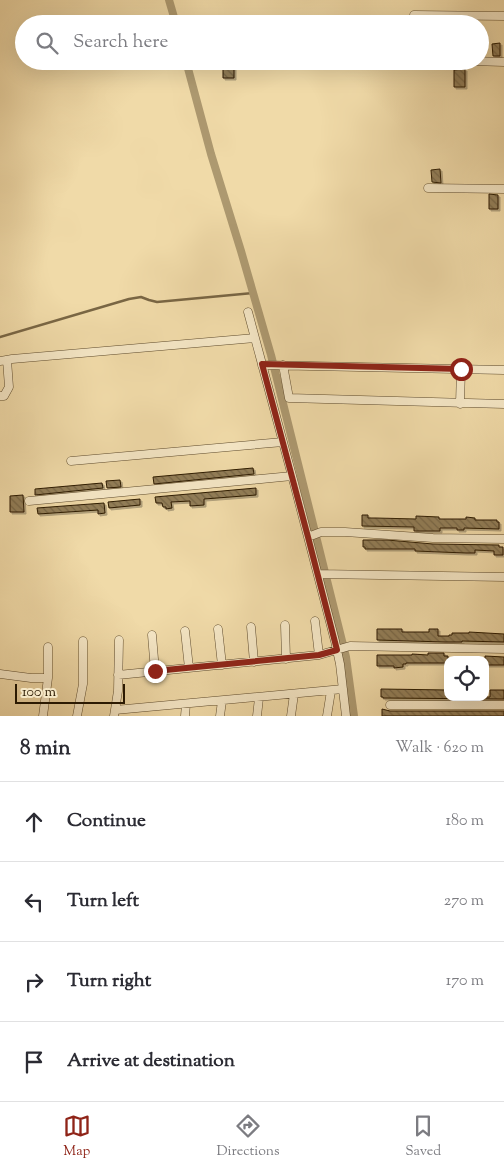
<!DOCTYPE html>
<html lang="en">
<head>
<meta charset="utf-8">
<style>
  :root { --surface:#fff; --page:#f7f7f7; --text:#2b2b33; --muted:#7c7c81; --line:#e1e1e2; --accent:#8f2418 }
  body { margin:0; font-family:"Sorts Mill Goudy",serif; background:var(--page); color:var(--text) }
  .controls { position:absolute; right:15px; bottom:15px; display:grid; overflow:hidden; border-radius:10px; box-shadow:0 5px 20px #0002 }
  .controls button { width:45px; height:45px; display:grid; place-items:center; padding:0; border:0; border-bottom:1px solid var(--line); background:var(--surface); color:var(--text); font:25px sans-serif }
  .scale { position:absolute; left:15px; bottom:12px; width:110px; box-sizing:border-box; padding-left:5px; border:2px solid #2c1a02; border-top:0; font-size:14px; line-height:18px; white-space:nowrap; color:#2c1a02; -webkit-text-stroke:4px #f5e7c6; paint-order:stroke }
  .stop { position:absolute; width:15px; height:15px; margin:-11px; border:4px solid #8f2418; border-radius:50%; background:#fff }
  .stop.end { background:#8f2418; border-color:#fff; box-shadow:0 1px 5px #0008 }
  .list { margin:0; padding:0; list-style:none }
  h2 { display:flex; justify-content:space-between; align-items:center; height:65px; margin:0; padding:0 20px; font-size:21px }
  h2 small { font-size:16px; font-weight:400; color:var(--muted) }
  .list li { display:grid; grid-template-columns:32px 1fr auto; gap:15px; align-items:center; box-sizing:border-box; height:80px; padding:0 20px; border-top:1px solid var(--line) }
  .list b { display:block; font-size:19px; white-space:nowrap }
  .list em { font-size:16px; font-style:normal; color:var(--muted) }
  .icon { flex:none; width:28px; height:28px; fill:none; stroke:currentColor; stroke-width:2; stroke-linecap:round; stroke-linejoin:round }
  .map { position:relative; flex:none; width:504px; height:716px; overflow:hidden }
  .search { position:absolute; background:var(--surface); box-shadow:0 5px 20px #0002; left:15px; right:15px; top:15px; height:55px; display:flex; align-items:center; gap:12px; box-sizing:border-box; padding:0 18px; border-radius:28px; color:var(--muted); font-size:19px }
  .sheet { height:385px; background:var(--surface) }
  nav { display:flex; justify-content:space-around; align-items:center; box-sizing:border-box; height:70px; border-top:1px solid var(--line); background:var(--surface); font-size:14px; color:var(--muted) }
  nav a { display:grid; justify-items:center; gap:2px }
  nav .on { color:var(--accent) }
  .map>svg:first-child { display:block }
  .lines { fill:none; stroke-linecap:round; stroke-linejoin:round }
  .stream { stroke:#796644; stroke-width:2.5 }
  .canal { stroke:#ad9970; stroke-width:8 }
  .building { fill:url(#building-back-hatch); stroke:#2c1a02; filter:url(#shadow) }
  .minor-casing { stroke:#5d4a2c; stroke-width:9 }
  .minor { stroke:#f5e7c6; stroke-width:8 }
  .route { stroke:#8f2418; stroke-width:6 }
</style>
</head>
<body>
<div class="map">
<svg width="504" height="716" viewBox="0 0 504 716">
  <defs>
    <pattern id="building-back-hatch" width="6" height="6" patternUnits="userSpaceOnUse" patternTransform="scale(1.25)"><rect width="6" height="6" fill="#927e58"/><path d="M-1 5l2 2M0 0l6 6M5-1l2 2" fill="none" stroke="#776647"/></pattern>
    <filter id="shadow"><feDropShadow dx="2" dy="2" stdDeviation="0" flood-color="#0004"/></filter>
  </defs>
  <rect width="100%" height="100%" fill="#f0daa8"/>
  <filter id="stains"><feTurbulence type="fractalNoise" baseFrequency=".004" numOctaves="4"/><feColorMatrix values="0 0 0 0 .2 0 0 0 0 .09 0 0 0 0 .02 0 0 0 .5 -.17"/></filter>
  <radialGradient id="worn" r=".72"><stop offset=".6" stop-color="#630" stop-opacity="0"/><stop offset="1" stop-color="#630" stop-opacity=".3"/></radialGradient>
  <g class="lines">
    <path class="stream" d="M0,337l129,-38 12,-2 8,3 8,2 96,-9"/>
    <path class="canal" d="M169,0l7,24
      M186,61l25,93 30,97 30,104 75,302 8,59"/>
  </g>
  <path class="building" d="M500,43v13h-7l-1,-12z
    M223,63h11v15h-11z
    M465,69v18h-11v-17z
    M440,169l1,14 -9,-1 -1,-12z
    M489,194l9,1v14h-9z
    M253,468l1,6 -100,10 -1,-7z
    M120,480l1,7 -14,1 -1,-7z
    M102,483l1,5 -68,7v-6z
    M256,488v7l-52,4v6l-14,1v-5l-19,1 1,6 -6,1v-2h-3l-1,-4h-6l-1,-6z
    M23,495l1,17h-14v-16z
    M140,499v6l-31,3 -1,-6z
    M104,503l1,10 -7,1v-4l-60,4 -1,-6z
    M362,515h6v3h8l40,1v-3l23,1v2h27v-2l9,1v2h22v2h2v7l-35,-1v2h-7v-2h-17v3h-26v-4l-52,-1z
    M363,540h24l46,4 66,1v2h4v8h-9v-4l-19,-1v3h-9l-51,-2v-2h-50v-2h-2z
    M377,629h25v3h27v-3h9v7h11v-1h3v-2h17v-1l35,2v8l-42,-1v1h-17l-68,-2z
    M428,653h16v3h4v7h-42v1h-3v3l-9,1v-2h-17v-11h35v-1l16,1z
    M485,656l19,1v8h-19z
    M381,689l67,1v7h42v-7h14v9l-121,-1v-1h-2z
    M382,709l8,2h114v5h-122z"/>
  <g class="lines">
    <defs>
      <path id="minor" d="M414,15l90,1
        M471,61l33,1
        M428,188l76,1
        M248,312l46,171 41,158 5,23 6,52
        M0,361l12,-2 243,-21
        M262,365l242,5
        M283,365l6,33 215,6
        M0,396h4l5,-9 -2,-27
        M460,404l1,-35
        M71,461l212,-19
        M29,501l263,-25
        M308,537l13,-5h24l88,6 71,1
        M318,574l186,3
        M315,621l4,34
        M285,625l1,34
        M251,627l3,35
        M218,629l4,36
        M185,631l4,37
        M152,635l3,36
        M0,674l31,4h17
        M118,675l201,-20 31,-9 154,3
        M390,705h114
        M115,710l228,-21
        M43,716l5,-38v-31
        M77,716l6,-32v-43
        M114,716l4,-25 1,-51
        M185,716l1,-12
        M220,716l2,-15
        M257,716l2,-18
        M291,716l3,-22
        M327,716l4,-25"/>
    </defs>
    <use href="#minor" class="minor-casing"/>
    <use href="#minor" class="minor"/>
  </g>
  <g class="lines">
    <path class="route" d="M155,671l164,-16 18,-5 -29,-113 -46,-173 199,5"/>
  </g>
  <rect width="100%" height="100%" filter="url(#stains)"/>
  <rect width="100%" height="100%" fill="url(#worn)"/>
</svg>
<div class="controls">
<button><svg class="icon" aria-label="locate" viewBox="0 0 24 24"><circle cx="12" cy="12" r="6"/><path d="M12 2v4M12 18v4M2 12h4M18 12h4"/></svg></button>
</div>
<div class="scale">100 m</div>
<div class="stop" style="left:461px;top:369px"></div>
<div class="stop end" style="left:155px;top:671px"></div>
<div class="search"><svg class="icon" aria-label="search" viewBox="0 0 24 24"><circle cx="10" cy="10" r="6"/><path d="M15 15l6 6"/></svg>Search here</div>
</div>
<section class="sheet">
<h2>8 min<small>Walk · 620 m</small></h2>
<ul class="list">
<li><svg class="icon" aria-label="ahead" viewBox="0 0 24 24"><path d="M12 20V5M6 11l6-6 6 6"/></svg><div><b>Continue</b></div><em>180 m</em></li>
<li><svg class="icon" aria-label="left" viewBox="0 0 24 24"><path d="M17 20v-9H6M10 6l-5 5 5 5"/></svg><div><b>Turn left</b></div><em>270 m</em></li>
<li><svg class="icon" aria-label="right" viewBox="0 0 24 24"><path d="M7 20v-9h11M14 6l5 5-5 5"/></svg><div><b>Turn right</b></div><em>170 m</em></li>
<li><svg class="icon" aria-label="arrive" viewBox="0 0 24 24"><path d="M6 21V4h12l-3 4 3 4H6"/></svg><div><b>Arrive at destination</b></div></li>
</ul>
</section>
<nav>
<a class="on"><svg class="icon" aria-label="map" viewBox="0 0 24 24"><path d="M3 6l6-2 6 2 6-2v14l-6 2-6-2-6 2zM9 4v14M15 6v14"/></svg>Map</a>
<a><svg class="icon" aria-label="directions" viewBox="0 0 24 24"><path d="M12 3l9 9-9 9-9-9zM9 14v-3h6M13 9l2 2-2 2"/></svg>Directions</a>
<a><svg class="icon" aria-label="saved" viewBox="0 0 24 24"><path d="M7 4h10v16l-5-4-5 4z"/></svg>Saved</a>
</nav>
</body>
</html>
